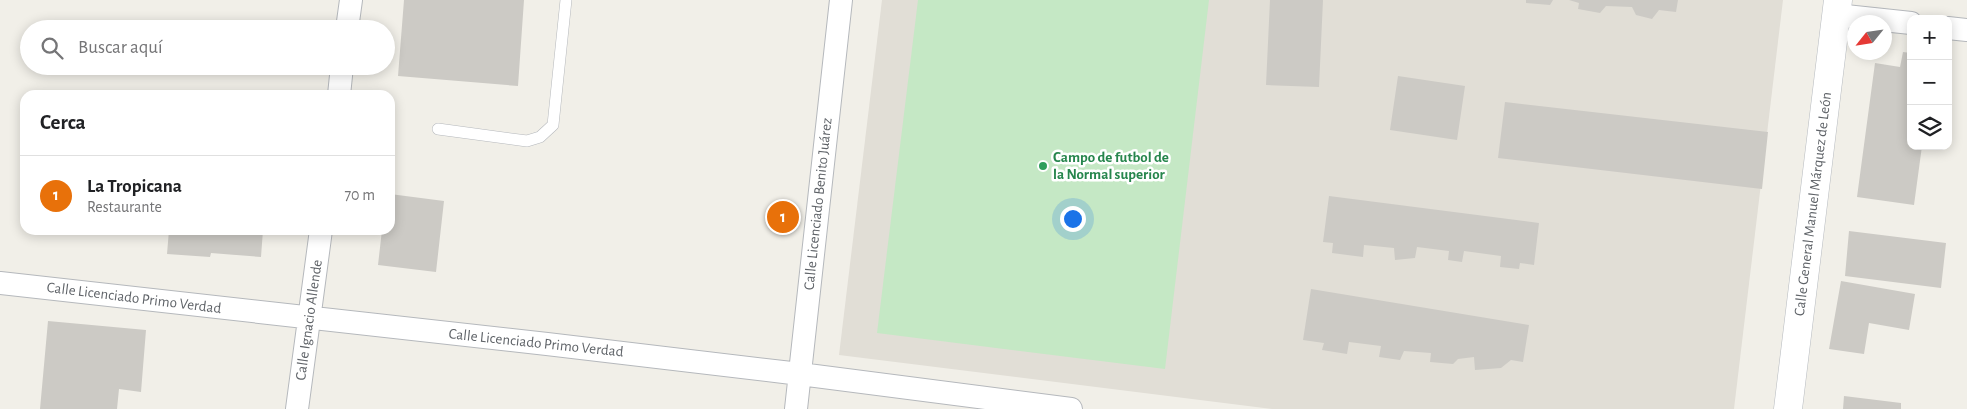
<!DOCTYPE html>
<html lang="es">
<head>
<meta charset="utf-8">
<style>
  :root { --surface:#fff; --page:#f2f2f2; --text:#202124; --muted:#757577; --line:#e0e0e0; --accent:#1a73e8 }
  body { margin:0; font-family:"Alegreya Sans",sans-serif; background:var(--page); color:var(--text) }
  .controls { position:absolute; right:15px; top:15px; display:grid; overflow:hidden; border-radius:10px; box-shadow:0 2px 12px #0003 }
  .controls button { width:45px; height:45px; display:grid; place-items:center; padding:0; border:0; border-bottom:1px solid var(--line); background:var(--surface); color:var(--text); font:25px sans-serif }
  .compass { position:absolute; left:1847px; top:15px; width:45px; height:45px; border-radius:50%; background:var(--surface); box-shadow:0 2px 12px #0003; rotate:240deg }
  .you { position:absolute; left:1072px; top:218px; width:18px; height:18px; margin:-12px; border:4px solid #fff; border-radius:50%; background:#1a73e8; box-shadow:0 0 0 8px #1a73e833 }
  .badge { display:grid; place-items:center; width:32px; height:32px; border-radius:50%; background:var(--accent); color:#fff; font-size:16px; font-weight:700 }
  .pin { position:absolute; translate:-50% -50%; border:2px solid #fff; box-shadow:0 1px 5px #0006 }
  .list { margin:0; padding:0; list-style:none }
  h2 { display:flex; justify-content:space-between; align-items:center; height:65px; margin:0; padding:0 20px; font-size:21px }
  h2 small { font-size:16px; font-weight:400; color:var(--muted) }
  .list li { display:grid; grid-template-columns:32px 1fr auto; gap:15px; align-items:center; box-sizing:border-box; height:80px; padding:0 20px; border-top:1px solid var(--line) }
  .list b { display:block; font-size:19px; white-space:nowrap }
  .list p { margin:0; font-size:16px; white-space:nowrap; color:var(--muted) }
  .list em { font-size:16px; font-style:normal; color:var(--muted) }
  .icon { flex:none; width:28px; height:28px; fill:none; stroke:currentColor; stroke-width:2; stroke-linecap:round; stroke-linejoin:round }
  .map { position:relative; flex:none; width:1967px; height:409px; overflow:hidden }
  .search { position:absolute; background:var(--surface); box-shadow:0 2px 12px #0003; left:20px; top:20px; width:375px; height:55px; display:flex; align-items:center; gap:12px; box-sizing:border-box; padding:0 18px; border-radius:28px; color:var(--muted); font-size:19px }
  .panel { position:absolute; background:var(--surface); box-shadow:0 2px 12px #0003; left:20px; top:90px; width:375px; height:145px; border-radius:15px }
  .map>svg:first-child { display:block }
  .education { fill:#e1ded6 }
  .green { fill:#c5e8c5 }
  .building { fill:#cccac5 }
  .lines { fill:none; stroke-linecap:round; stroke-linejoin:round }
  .lane-casing { stroke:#b5b8bc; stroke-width:12 }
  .street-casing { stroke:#b5b8bc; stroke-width:24 }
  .secondary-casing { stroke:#b6babf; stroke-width:29 }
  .lane { stroke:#fff; stroke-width:11 }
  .street { stroke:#fff; stroke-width:22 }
  .secondary { stroke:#fff; stroke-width:28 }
  .leisure-dot { fill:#2e9e5b; stroke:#fff; stroke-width:2 }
  .labels { text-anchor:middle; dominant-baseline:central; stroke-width:5; stroke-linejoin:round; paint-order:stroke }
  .leisure-label { font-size:15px; font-weight:bold; fill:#27864d; stroke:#fff; text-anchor:start }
  .street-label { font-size:15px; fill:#5f6368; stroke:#fff }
</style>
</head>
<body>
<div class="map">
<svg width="1967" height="409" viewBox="0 0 1967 409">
  <rect width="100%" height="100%" fill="#f1efe8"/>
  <path class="education" d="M882,0h901l-49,409h-462l-433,-54z"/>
  <path class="green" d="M918,0h291l-44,369 -288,-36z"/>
  <path class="building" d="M404,0h120l-6,86 -120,-10z
    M1270,0h53l-4,87 -53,-2z
    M1526,0h27l-3,5 -24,-2z
    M1569,0h109l-2,12 -17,-2 -7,9 -16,-4 -4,-8 -26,-1 -6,7 -22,-4 1,-6z
    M1903,52l8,1v93h11l-8,59 -57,-8 18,-134 25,4z
    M1398,76l67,10 -8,54 -67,-10z
    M1505,102l263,30 -6,57 -264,-31z
    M390,194l54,7 -8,71 -58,-7 4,-35h8z
    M1329,196l210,27 -5,42 -14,-2 -1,6 -19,-2 1,-11 -37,-5 -2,11 -14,-2 1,-9 -32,-4 -2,11 -20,2 -1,-12 -30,-3 -1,12 -31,-4 1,-10 -10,-1z
    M169,230h94l-2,27 -50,-4 -1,4 -43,-3z
    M1849,231l97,12 -5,45 -96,-12z
    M1841,281l74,13 -6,36 -40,-7 -5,31 -35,-5z
    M1311,289l218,36 -6,37 -12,-2 -10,8 -26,2 -1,-13 -16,2 -5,5 -23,-2 1,-9 -27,-2 -4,9 -21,-3 2,-11 -32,-4 -2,12 -25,-4 2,-7 -21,-3z
    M48,321l98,9 -5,62 -22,-3 -2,20h-77z
    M1844,396l57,7v6h-58z"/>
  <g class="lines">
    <defs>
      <path id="lane" d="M438,129l89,12 13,-4 13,-12 13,-125"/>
      <path id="street" d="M1836,15l75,8
        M1948,28l19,2
        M347,29l4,-29
        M339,95l3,-29
        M0,283l547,61 253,30 271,35
        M297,409l24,-179
        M796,409l45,-409"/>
      <path id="secondary" d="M1788,409l50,-409"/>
    </defs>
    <use href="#lane" class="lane-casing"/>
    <use href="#street" class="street-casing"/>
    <use href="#secondary" class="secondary-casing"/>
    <use href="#lane" class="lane"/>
    <use href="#street" class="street"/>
    <use href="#secondary" class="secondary"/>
  </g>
  <circle class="leisure-dot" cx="1043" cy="166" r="5"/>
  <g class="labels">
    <g class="leisure-label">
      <text x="1053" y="157">Campo de futbol de<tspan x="1053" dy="17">la Normal superior</tspan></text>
    </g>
    <g class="street-label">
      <text transform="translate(818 204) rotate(-84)">Calle Licenciado Benito Juárez</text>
      <text transform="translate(1813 204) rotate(-83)">Calle General Manuel Márquez de León</text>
      <text transform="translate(134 298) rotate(7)">Calle Licenciado Primo Verdad</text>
      <text transform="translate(309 320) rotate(-82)">Calle Ignacio Allende</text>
      <text transform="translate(536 343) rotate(6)">Calle Licenciado Primo Verdad</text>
    </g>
  </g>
</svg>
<div class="controls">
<button>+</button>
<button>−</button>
<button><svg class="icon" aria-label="layers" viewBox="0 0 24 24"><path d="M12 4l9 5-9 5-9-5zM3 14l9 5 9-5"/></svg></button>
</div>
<svg class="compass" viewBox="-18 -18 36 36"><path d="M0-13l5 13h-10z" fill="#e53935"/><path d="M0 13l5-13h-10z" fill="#757577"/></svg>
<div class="you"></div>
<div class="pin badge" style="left:783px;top:217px;background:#e8710a">1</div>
<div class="search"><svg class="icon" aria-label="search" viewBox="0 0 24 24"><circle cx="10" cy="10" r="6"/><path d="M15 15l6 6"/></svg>Buscar aquí</div>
<section class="panel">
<h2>Cerca<small></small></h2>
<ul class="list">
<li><span class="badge" style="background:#e8710a">1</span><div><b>La Tropicana</b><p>Restaurante</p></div><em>70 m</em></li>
</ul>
</section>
</div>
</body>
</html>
